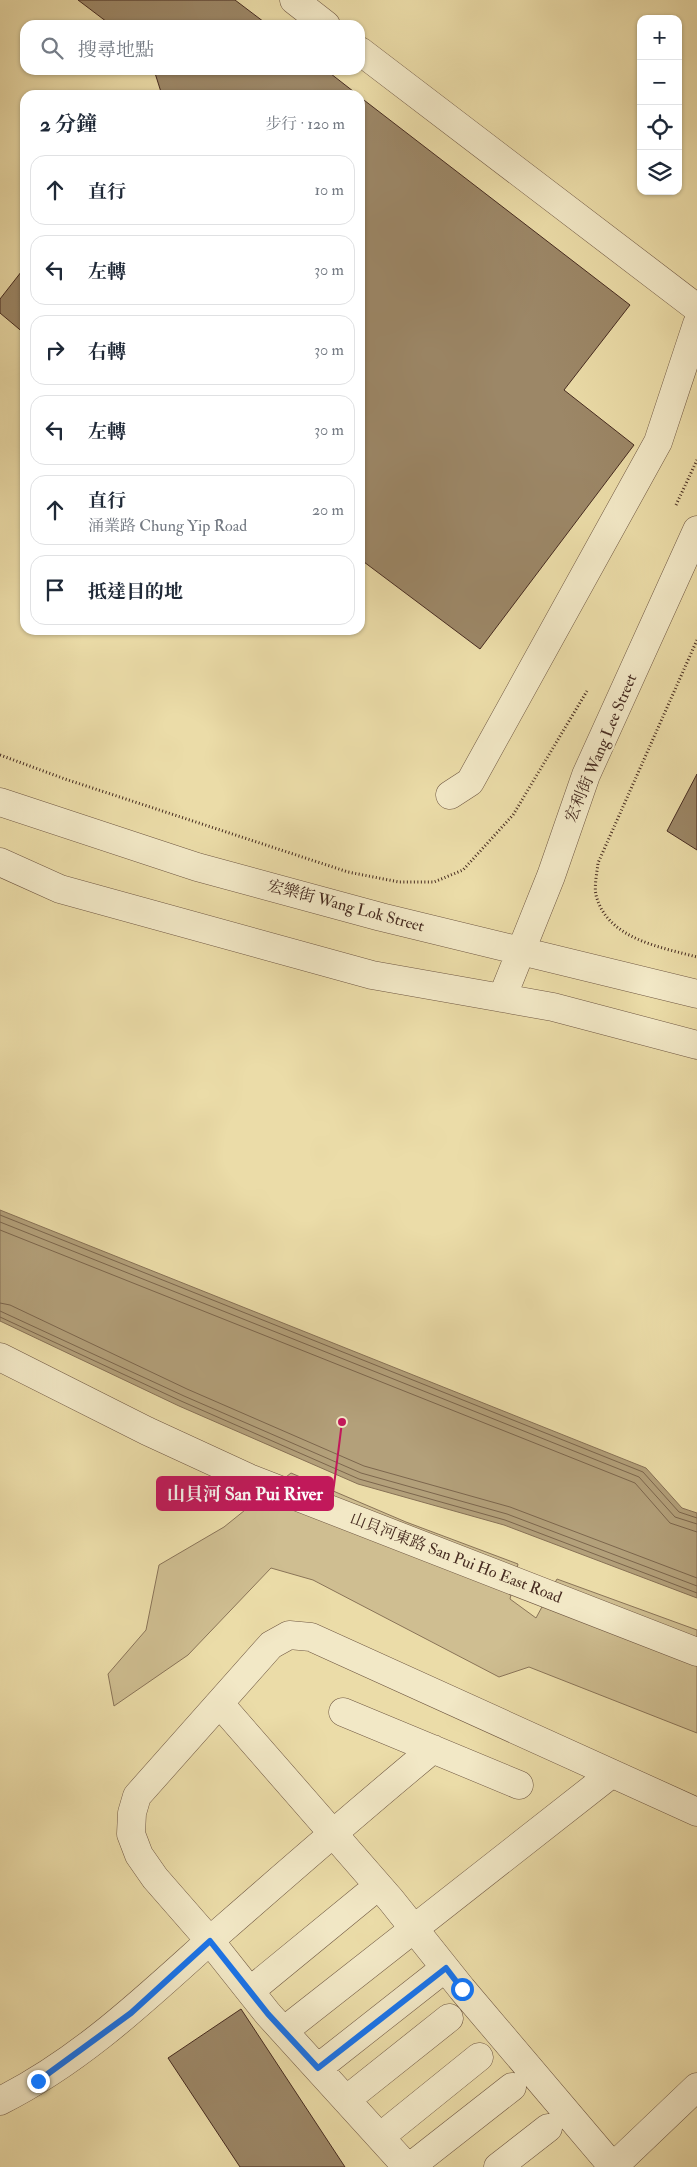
<!DOCTYPE html>
<html lang="zh-TW">
<head>
<meta charset="utf-8">
<style>
  :root { --surface:#fff; --page:#f2f2f3; --text:#1f2937; --muted:#747a83; --line:#e0e1e3 }
  body { margin:0; font-family:"IM FELL Double Pica","Noto Serif TC",serif; background:var(--page); color:var(--text) }
  .controls { position:absolute; right:15px; top:15px; display:grid; overflow:hidden; border-radius:10px; box-shadow:0 1px 4px #0004 }
  .controls button { width:45px; height:45px; display:grid; place-items:center; padding:0; border:0; border-bottom:1px solid var(--line); background:var(--surface); color:var(--text); font:25px sans-serif }
  .stop { position:absolute; width:15px; height:15px; margin:-11px; border:4px solid #1a73e8; border-radius:50%; background:#fff }
  .stop.end { background:#1a73e8; border-color:#fff; box-shadow:0 1px 5px #0008 }
  .list { margin:0; padding:0; list-style:none }
  h2 { display:flex; justify-content:space-between; align-items:center; height:65px; margin:0; padding:0 20px; font-size:21px }
  h2 small { font-size:16px; font-weight:400; color:var(--muted) }
  .list li { display:grid; grid-template-columns:32px 1fr auto; gap:15px; align-items:center; box-sizing:border-box; height:70px; margin:0 10px 10px; padding:0 10px; border:1px solid var(--line); border-radius:15px }
  .list b { display:block; font-size:19px; white-space:nowrap }
  .list p { margin:0; font-size:16px; white-space:nowrap; color:var(--muted) }
  .list em { font-size:16px; font-style:normal; color:var(--muted) }
  .icon { flex:none; width:28px; height:28px; fill:none; stroke:currentColor; stroke-width:2; stroke-linecap:round; stroke-linejoin:round }
  .map { position:relative; flex:none; width:697px; height:2167px; overflow:hidden }
  .search { position:absolute; background:var(--surface); box-shadow:0 1px 4px #0004; left:20px; top:20px; width:345px; height:55px; display:flex; align-items:center; gap:12px; box-sizing:border-box; padding:0 18px; border-radius:15px; color:var(--muted); font-size:19px }
  .panel { position:absolute; background:var(--surface); box-shadow:0 1px 4px #0004; left:20px; top:90px; width:345px; height:545px; border-radius:15px }
  .map>svg:first-child { display:block }
  .green { fill:#cfbe91; stroke:#8a7458 }
  .water { fill:#b3a07a; stroke:#877156 }
  .lines { fill:none; stroke-linecap:round; stroke-linejoin:round }
  .shore { stroke:#7c664d; stroke-width:1 }
  .building { fill:#9c8767; stroke:#462b20 }
  .minor-casing { stroke:#6f5742; stroke-width:29 }
  .path { stroke:#462b20; stroke-width:3; stroke-dasharray:1 2.5; stroke-linecap:butt }
  .minor { stroke:#f2e8c6; stroke-width:28 }
  .route { stroke:#1a73e8; stroke-width:6 }
  .labels { text-anchor:middle; dominant-baseline:central; stroke-width:4.5; stroke-linejoin:round; paint-order:stroke }
  .street-label { font-size:16px; fill:#462b20; stroke:#f2e8c6 }
  .leader { fill:none; stroke:#c2185b; stroke-width:2 }
  .callout-dot { fill:#c2185b; stroke:#f2e8c6; stroke-width:2 }
  .callout { fill:#c2185b; stroke:#c2185b; stroke-width:2 }
  .callout-label { font-size:18px; text-anchor:middle; font-weight:bold; fill:#fff }
</style>
</head>
<body>
<div class="map">
<svg width="697" height="2167" viewBox="0 0 697 2167">
  <rect width="100%" height="100%" fill="#ebdca8"/>
  <filter id="stains"><feTurbulence type="fractalNoise" baseFrequency=".004" numOctaves="4"/><feColorMatrix values="0 0 0 0 .2 0 0 0 0 .09 0 0 0 0 .02 0 0 0 .5 -.17"/></filter>
  <radialGradient id="worn" r=".72"><stop offset=".6" stop-color="#630" stop-opacity="0"/><stop offset="1" stop-color="#630" stop-opacity=".3"/></radialGradient>
  <path class="green" d="M291,1473l115,49 112,42 -8,35 26,19 21,-39 140,51v103l-168,-66 -30,10 -186,-97 -42,-12 -83,87 -74,51 -6,-32 38,-44 13,-65 65,-38z"/>
  <path class="water" d="M0,1210l646,258 36,40 15,5v85l-193,-73 -146,-41 -179,-78 -179,-85z"/>
  <g class="lines">
    <path class="shore" d="M0,1215l643,257 36,40 18,6
      M0,1222l639,255 36,40 22,7
      M0,1230l635,253 35,40 27,9
      M0,1303l10,2 177,84 177,77 146,41 187,71
      M0,1311l184,85 177,77 146,41 190,72
      M0,1317l181,84 178,78 146,41 192,73"/>
  </g>
  <path class="building" d="M78,0h157l33,25h-157z
    M154,70h172l32,25h-199l2,-3z
    M360,97l270,208 -66,85 70,55 -154,204 -120,-90z
    M25,267v67l-25,-21v-14z
    M697,774v76l-30,-19z
    M241,2009l104,158h-105l-72,-109z"/>
  <g class="lines">
    <defs>
      <path id="minor" d="M294,0l32,25
        M360,51l337,257
        M450,795l20,-13 188,-340 39,-118
        M0,802l197,65 184,50 316,77
        M0,862l60,27 312,86 181,32 144,38
        M502,998l49,-122 35,-101 111,-245
        M0,1357l147,74 102,47 448,174
        M220,1704l171,196 71,89 151,178
        M343,1712l176,73
        M250,1991l128,-105
        M285,2030l326,-256
        M318,2068l127,-100
        M346,2100l103,-82
        M0,2101c82,-41 147,-104 215,-165 72,-63 144,-126 218,-187
        M380,2137l99,-80
        M407,2167l-139,-153 -58,-73 -55,-63 -16,-23 -8,-21 1,-21 5,-17 134,-151 18,-10 22,2 386,175
        M410,2167l102,-80
        M498,2167l50,-39
        M613,2167l84,-80"/>
    </defs>
    <use href="#minor" class="minor-casing"/>
    <path class="path" d="M676,505l21,-45
      M697,640l-99,223c-1,10 -4,23 -2,32 11,44 64,52 101,62
      M0,755l65,24 283,93 51,10h35l29,-12 50,-55 74,-124"/>
    <use href="#minor" class="minor"/>
  </g>
  <g class="lines">
    <path class="route" d="M38,2081l93,-68 79,-72 58,73 50,54 128,-100 16,21"/>
  </g>
  <g class="labels">
    <g class="street-label">
      <text transform="translate(601 748) rotate(-67)">宏利街 Wang Lee Street</text>
      <text transform="translate(346 906) rotate(15)">宏樂街 Wang Lok Street</text>
      <text transform="translate(456 1558) rotate(21)">山貝河東路 San Pui Ho East Road</text>
    </g>
  </g>
  <path class="leader" d="M342 1422L333 1493"/>
  <circle class="callout-dot" cx="342" cy="1422" r="5"/>
  <rect class="callout" x="157" y="1477" width="176" height="33" rx="5"/>
  <g class="callout-label">
    <text x="245" y="1500">山貝河 San Pui River</text>
  </g>
  <rect width="100%" height="100%" filter="url(#stains)"/>
  <rect width="100%" height="100%" fill="url(#worn)"/>
</svg>
<div class="controls">
<button>+</button>
<button>−</button>
<button><svg class="icon" aria-label="locate" viewBox="0 0 24 24"><circle cx="12" cy="12" r="6"/><path d="M12 2v4M12 18v4M2 12h4M18 12h4"/></svg></button>
<button><svg class="icon" aria-label="layers" viewBox="0 0 24 24"><path d="M12 4l9 5-9 5-9-5zM3 14l9 5 9-5"/></svg></button>
</div>
<div class="stop" style="left:462px;top:1989px"></div>
<div class="stop end" style="left:38px;top:2081px"></div>
<div class="search"><svg class="icon" aria-label="search" viewBox="0 0 24 24"><circle cx="10" cy="10" r="6"/><path d="M15 15l6 6"/></svg>搜尋地點</div>
<section class="panel">
<h2>2 分鐘<small>步行 · 120 m</small></h2>
<ul class="list">
<li><svg class="icon" aria-label="ahead" viewBox="0 0 24 24"><path d="M12 20V5M6 11l6-6 6 6"/></svg><div><b>直行</b></div><em>10 m</em></li>
<li><svg class="icon" aria-label="left" viewBox="0 0 24 24"><path d="M17 20v-9H6M10 6l-5 5 5 5"/></svg><div><b>左轉</b></div><em>30 m</em></li>
<li><svg class="icon" aria-label="right" viewBox="0 0 24 24"><path d="M7 20v-9h11M14 6l5 5-5 5"/></svg><div><b>右轉</b></div><em>30 m</em></li>
<li><svg class="icon" aria-label="left" viewBox="0 0 24 24"><path d="M17 20v-9H6M10 6l-5 5 5 5"/></svg><div><b>左轉</b></div><em>30 m</em></li>
<li><svg class="icon" aria-label="ahead" viewBox="0 0 24 24"><path d="M12 20V5M6 11l6-6 6 6"/></svg><div><b>直行</b><p>涌業路 Chung Yip Road</p></div><em>20 m</em></li>
<li><svg class="icon" aria-label="arrive" viewBox="0 0 24 24"><path d="M6 21V4h12l-3 4 3 4H6"/></svg><div><b>抵達目的地</b></div></li>
</ul>
</section>
</div>
</body>
</html>
